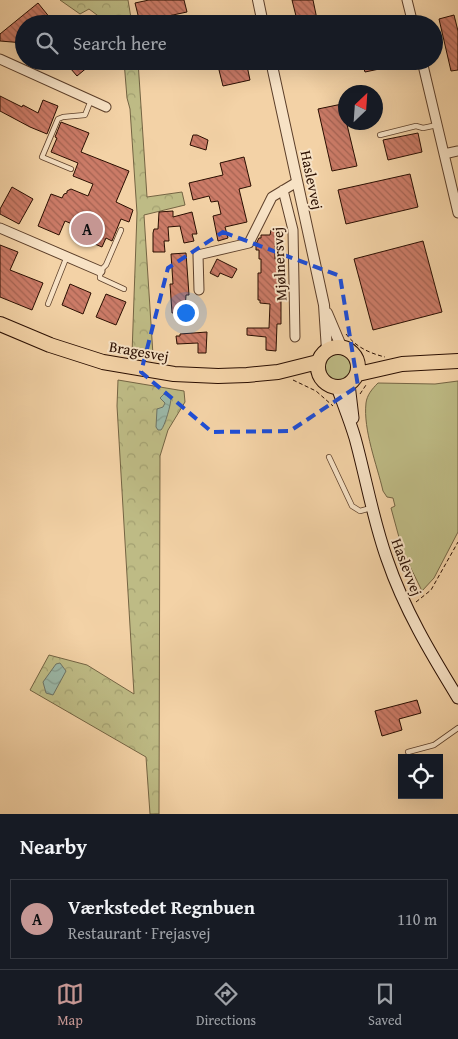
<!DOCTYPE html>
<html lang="en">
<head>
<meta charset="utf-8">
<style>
  :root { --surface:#171b24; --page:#20242c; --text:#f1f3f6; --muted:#9ea1a6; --line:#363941; --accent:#c59692 }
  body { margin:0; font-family:"Gentium Book Plus",serif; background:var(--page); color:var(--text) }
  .controls { position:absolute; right:15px; bottom:15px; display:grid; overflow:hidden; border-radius:0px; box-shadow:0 5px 20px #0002 }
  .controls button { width:45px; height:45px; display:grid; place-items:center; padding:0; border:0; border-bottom:1px solid var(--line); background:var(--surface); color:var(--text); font:25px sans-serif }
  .compass { position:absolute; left:338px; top:85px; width:45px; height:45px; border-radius:50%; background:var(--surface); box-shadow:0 5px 20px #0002; rotate:25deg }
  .you { position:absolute; left:185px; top:312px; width:18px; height:18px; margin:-12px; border:4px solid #fff; border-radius:50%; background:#1a73e8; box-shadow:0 0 0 8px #1a73e833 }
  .badge { display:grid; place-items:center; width:32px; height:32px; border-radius:50%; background:var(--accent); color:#111; font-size:16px; font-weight:700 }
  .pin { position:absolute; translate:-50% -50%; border:2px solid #fff; box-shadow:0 1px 5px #0006 }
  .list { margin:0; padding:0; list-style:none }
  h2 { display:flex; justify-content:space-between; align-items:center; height:65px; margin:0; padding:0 20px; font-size:21px }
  h2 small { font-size:16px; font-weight:400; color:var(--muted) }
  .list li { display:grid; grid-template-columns:32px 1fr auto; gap:15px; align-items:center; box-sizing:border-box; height:80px; margin:0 10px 10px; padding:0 10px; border:1px solid var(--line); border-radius:0px }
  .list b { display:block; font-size:19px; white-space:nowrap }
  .list p { margin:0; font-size:16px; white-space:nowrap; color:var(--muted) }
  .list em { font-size:16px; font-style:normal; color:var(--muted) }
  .icon { flex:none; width:28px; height:28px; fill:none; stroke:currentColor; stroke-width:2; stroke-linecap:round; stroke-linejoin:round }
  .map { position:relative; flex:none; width:458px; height:814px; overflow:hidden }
  .search { position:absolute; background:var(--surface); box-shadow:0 5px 20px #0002; left:15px; right:15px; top:15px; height:55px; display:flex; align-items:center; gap:12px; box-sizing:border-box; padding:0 18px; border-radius:28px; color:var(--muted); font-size:19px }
  .sheet { height:155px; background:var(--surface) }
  nav { display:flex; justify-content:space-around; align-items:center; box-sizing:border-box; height:70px; border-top:1px solid var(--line); background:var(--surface); font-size:14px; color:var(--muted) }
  nav a { display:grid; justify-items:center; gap:2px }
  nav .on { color:var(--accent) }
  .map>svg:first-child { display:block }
  .grass { fill:#bebb85; stroke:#746443 }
  .forest { fill:url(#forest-crowns); stroke:#746443 }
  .water { fill:url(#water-waves); stroke:#6e7465 }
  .building { fill:url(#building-back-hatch); stroke:#2a0e01 }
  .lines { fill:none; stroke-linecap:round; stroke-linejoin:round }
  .service-casing { stroke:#5c3f2a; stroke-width:6 }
  .minor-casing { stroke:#5c3f2a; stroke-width:11 }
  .tertiary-casing { stroke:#5c3f2a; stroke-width:12 }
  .secondary-casing { stroke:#2a0e01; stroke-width:13 }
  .primary-casing { stroke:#2a0e01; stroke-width:16 }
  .path { stroke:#2a0e01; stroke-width:1; stroke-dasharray:4 2.5; stroke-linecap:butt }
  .service { stroke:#f7e2c5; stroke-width:4.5 }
  .minor { stroke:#f7e2c5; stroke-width:9 }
  .tertiary { stroke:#f7e2c5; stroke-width:10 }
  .secondary { stroke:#f7e2c5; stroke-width:11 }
  .primary { stroke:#f3d2a6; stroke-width:14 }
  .marked { fill:none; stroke:#1d4ed8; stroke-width:4; stroke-dasharray:10 6; stroke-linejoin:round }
  .labels { text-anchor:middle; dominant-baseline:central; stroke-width:4; stroke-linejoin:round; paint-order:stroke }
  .street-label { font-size:15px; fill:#2a0e01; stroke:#f7e2c5 }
</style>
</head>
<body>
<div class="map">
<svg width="458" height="814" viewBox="0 0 458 814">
  <defs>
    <pattern id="forest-crowns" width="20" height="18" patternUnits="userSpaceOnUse" patternTransform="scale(1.25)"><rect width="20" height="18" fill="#bebb85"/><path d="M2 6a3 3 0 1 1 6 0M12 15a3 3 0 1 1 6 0" fill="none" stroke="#a3a071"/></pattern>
    <pattern id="water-waves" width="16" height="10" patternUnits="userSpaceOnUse" patternTransform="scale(1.25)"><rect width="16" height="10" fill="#9bb8a8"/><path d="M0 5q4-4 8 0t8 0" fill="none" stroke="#869d8f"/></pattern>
    <pattern id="building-back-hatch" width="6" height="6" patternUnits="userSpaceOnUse" patternTransform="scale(1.25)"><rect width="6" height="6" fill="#cb7b67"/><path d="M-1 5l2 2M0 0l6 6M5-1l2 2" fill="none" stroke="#a56352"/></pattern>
  </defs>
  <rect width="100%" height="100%" fill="#f3d2a6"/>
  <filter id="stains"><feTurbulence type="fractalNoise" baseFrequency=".004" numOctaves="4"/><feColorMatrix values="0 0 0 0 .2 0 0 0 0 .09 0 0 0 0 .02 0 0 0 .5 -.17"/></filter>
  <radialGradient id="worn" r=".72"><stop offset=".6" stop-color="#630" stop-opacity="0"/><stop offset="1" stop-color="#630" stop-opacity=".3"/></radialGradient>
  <path class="grass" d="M324 367a15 15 0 1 1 30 0a15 15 0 1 1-30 0Z
    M458,381v151l-24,46 -12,13 -19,-39 -12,-44 4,-2 -2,-8 -6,-1 -4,-6c-6,-26 -20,-61 -17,-88 1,-8 6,-14 12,-20l57,1z"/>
  <path class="forest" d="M60,0h68l4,24h-23l-20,-15 -9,5z
    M124,61h14l9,136 35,-5 3,13 -41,10 9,140 -21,-1 5,-141 -7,-104 -3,-11z
    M118,380l66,11 1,11 -17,28 -8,26 -1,358h-9l-4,-57 -116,-67 19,-35 38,10 47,29 -17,-288z"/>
  <path class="water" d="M164,394l7,4c0,6 -6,28 -10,32h-3l-2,-3 1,-18 6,-2 2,-4 -5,-5z
    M60,663l6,8 -13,24 -7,-2 -3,-11 13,-18z"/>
  <path class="building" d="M149,0h35l3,12 -33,7 1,5h-12l-1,-2 -2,1 -5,-20z
    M292,0h21l5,24h-20z
    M38,3l17,21h-31v19l-24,-2v-7z
    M454,15l4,16v39l-7,1 -12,-52z
    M64,61h31l-18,15z
    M239,61h7l4,19 -27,6 -5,-20z
    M353,61h49l1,3 -38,8 -2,-6 -9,2z
    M0,96l22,11 1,-2 15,8 5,-13 15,6 -11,28 -17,-7 -30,-16z
    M342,104l15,62 -25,5 -14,-62z
    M61,122l28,11 -8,19 48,19 -13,31 17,8 -4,12 -8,-3 -9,22 -6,-3 -4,9 -12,-5 4,-9 -29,-12 -6,14 -21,-9 13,-32 11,4 2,-4 3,-1v-2l4,-2 17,7 5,-12 -20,-8 5,-13 -27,-11 6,-14 -2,-1z
    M418,133l4,19 -34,8 -5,-20z
    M193,135h4l11,5 -2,10 -16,-5z
    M244,157l7,29 -12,3 8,33 -22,5 3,11 -10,3 -5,-25 8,-2 -3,-13 -7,1 -2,-6 -16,4 -4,-17 34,-8 -3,-12z
    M410,174l8,33 -72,17 -8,-34z
    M12,187l21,12 -14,25 -19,-10v-5z
    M173,211v6l19,-5 5,22h-5l2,7 -10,2 -4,-17 -12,1 1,14h-5l1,11h-12v-19l1,-4h4l1,-17z
    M271,230h10v15l-6,1v13h6v65h-4l-1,27 -10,-1v-13l-19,-2v-7h22l1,-24 -10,-1v-3h-2v-27h3v-14h-2v-9h-3v-6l3,-6h2v-3h9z
    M423,241l19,71 -69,18 -19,-71z
    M0,245l18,7 -8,18 33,13 -11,27 -32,-13z
    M186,253l3,42h-3l-1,17 -13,1 -2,-29h3l-2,-30z
    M217,259l20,10 -5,9 -12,-5 -2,4 -8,-4z
    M70,284l21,9 -8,21 -21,-9z
    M106,294l20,8 -10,23 -20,-8z
    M207,332l-1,21h-8v-10l-21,1 -1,-8h4v-2z
    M417,700l4,13 -22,6 3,11 -20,6 -7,-25z"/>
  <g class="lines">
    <defs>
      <path id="service" d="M380,135l36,-9 7,2 14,-3
        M71,169l-29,-12 16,-38 5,-2 22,-2 6,-15
        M121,230l-15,35 -6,6v7l24,11
        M48,304l19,-48
        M329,457l23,49 8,5 11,-3
        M408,752l26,-7 24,-17"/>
      <path id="minor" d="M407,0l6,24
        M0,59l106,48
        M422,61l36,152
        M444,154l14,-3
        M283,190l10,40 2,107
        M0,228l100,43
        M199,290l-1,-35 51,-12 23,-46 25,-15"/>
      <path id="tertiary" d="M258,0l5,24
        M271,61l53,244 3,45
        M327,313l14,33"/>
      <path id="secondary" d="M349,384l4,34
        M337,387c6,17 13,34 18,51 11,40 18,82 32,121 17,50 44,95 71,139"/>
      <path id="primary" d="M0,324l50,21 53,17 71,12 44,2 29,-1 31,-3 40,-10
        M318 367a20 20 0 1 1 40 0a20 20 0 1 1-40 0Z
        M358,374l44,-10 56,-3"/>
    </defs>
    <use href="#service" class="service-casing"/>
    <use href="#minor" class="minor-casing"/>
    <use href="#tertiary" class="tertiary-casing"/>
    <use href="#secondary" class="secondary-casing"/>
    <use href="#primary" class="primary-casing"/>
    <path class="path" d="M346,334c10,13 23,19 39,23
      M293,380l23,11 17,15
      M360,394l6,-9
      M416,602l15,-12 27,-48"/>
    <use href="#service" class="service"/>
    <use href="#minor" class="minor"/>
    <use href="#tertiary" class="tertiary"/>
    <use href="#secondary" class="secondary"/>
    <use href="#primary" class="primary"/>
  </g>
  <path class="marked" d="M223,232l117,44 18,110 -68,45 -78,1 -71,-60 27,-104z"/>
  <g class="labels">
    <g class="street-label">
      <text transform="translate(312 180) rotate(78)">Haslevvej</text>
      <text transform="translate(279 264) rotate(-93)">Mjølnersvej</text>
      <text transform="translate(139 351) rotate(10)">Bragesvej</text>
      <text transform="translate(407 567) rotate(69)">Haslevvej</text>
    </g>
  </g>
  <rect width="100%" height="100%" filter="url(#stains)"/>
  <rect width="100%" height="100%" fill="url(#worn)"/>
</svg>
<div class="controls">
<button><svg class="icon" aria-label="locate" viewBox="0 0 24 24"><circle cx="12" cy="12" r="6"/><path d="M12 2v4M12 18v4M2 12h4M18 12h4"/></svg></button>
</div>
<svg class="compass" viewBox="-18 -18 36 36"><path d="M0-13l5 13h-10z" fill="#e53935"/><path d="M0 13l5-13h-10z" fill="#9ea1a6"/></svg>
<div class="you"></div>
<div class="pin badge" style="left:87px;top:229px">A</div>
<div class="search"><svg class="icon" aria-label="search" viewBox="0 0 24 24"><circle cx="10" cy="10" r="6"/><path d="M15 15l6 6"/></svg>Search here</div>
</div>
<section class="sheet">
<h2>Nearby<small></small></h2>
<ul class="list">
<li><span class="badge">A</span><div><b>Værkstedet Regnbuen</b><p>Restaurant · Frejasvej</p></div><em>110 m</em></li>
</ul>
</section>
<nav>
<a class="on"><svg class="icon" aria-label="map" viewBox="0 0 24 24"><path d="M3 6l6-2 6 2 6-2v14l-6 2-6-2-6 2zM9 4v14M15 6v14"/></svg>Map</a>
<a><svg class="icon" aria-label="directions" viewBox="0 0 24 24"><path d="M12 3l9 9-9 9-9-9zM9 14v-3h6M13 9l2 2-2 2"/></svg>Directions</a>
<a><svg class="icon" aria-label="saved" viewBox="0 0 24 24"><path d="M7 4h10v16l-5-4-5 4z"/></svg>Saved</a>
</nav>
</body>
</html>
